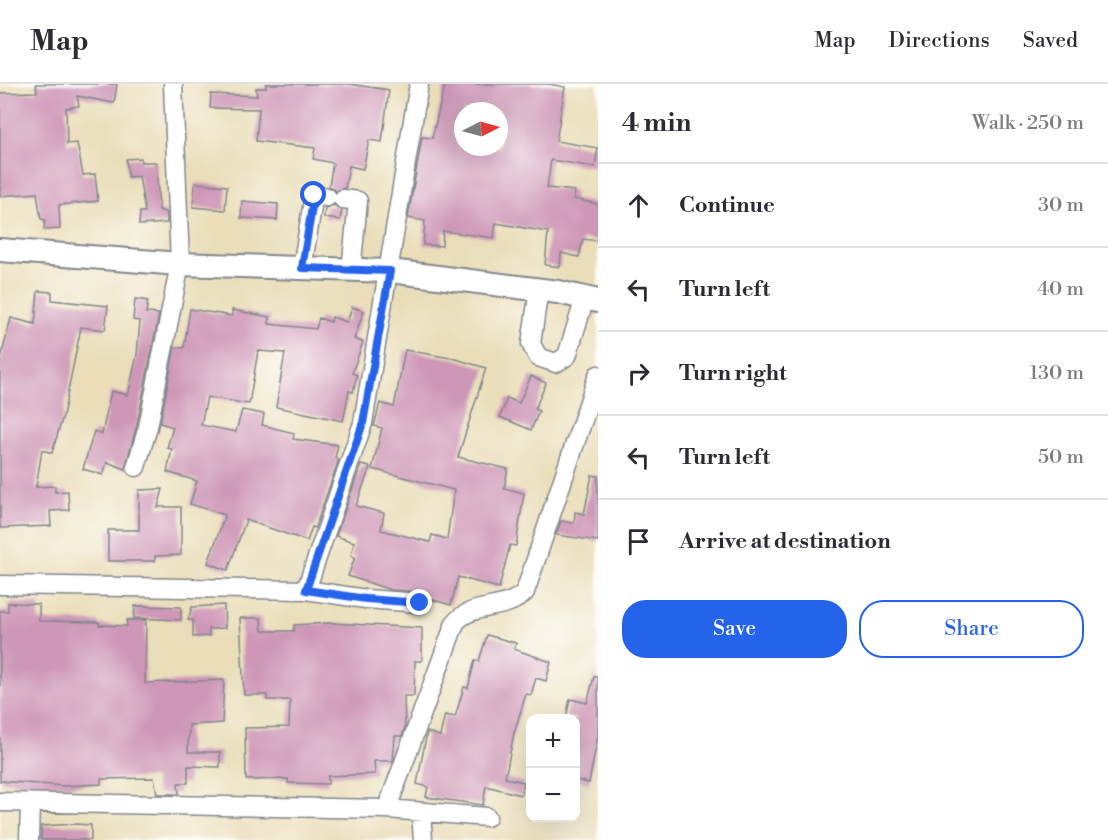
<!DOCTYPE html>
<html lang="en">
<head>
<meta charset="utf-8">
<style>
  :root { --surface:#fff; --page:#f2f2f3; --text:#2b2b33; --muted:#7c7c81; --line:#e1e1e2; --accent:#2563eb }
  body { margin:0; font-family:"Libre Bodoni",serif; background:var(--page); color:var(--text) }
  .controls { position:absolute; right:18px; bottom:18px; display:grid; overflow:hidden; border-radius:12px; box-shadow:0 6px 24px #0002 }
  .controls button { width:54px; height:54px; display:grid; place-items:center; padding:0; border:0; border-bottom:2px solid var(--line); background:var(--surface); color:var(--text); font:30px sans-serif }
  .compass { position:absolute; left:454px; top:18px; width:54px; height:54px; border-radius:50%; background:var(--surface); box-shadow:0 6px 24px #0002; rotate:84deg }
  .stop { position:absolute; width:18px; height:18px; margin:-14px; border:4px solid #2563eb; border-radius:50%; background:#fff }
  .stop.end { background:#2563eb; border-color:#fff; box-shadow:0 2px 6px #0008 }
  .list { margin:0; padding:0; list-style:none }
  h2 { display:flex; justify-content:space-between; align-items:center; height:78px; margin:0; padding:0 24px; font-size:26px }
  h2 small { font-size:20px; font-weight:400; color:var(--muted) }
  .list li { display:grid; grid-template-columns:39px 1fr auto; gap:18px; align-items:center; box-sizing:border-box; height:84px; padding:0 24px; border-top:2px solid var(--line) }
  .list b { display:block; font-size:22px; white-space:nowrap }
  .list em { font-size:20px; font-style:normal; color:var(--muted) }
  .actions { display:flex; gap:12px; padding:18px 24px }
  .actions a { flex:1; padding:14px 0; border:2px solid var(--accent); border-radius:24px; text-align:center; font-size:21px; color:var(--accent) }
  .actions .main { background:var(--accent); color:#fff }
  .icon { flex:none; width:33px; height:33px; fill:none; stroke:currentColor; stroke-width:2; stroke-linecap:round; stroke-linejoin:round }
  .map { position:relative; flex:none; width:598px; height:756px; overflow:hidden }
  header { display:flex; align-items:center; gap:36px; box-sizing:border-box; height:84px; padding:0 30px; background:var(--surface); border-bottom:2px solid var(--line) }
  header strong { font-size:28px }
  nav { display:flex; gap:33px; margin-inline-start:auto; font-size:21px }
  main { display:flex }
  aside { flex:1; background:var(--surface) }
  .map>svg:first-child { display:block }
  .building { fill:#ce96b7; fill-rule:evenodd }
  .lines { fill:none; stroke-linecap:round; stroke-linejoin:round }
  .minor-casing { stroke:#82868c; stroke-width:21 }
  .major-casing { stroke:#82868c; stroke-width:26 }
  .minor { stroke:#fff; stroke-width:18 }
  .major { stroke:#fff; stroke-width:22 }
  .route { stroke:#2563eb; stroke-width:8 }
</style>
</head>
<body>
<header>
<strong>Map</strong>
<nav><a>Map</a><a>Directions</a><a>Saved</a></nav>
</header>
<main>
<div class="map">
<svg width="598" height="756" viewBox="0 0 598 756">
  <rect width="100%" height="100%" fill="#fdfcf7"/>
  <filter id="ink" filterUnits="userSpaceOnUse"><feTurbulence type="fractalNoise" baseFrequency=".0167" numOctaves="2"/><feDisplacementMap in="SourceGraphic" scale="12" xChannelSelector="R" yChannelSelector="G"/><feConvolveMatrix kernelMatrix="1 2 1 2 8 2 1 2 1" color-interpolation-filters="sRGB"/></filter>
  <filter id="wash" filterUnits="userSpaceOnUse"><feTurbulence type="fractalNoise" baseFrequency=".008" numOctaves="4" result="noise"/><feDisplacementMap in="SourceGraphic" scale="24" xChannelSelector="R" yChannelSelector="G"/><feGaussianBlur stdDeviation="1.35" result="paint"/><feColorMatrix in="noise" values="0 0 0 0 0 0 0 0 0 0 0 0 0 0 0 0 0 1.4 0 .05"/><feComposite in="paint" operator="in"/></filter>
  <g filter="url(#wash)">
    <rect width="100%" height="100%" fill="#eadeba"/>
    <g id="blocks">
      <path class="building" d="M36,0h81l-3,19 -37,-7 2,10 -13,2 1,36 10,-1 6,32 12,-1 3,27 -39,4 1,24 -16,1 1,-10 -4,-1 -4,-26 -37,3v-103l37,-1z
        M266,0h83l40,6 -7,52 -13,-2 -6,29 -14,-3 -4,22 -9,3 -7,-5 4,-23 -20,-4 2,-11 -59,-7 3,-32 -49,-1 1,-14 46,2 -1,-8h10z
        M445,0h104l16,3 -9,54 42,7 -3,19 -44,-7 -4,28 28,3 -1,8 24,5v37l-15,-2 -4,18 -18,-4 -1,14 -15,-2 3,-33 -52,-9 -2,15 -51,-7 -1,15 -19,-1 2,-24 -17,-3 14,-81 10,1zM463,27h36v36h-36z
        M141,74v4h15l3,48 8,3v10l-28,2 1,-13h5l-6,-36 -11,1 -2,-18z
        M195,99l32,3 -2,24 -32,-3z
        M242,117l36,3 -1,16 -36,-2z
        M334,121l8,5 -2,10 -16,-2 1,-10z
        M38,207l14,1v8l56,6 -3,24 -24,-3 -18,89 -11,37 -10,-3 -6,37 19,-1v6l13,-1 1,19 -19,1 1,15 -51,2v-166l11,-44 24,6z
        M135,215l13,2 -2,12 13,1 -22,110 -12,45 -18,-7 -4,13 -20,-6 11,-38 8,3 9,-43 17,4 9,-40 3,-34 -7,-1z
        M352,223l12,4 -10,28 9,3 -11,31 5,2 -4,17 -4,-1 -6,30 -67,-14 9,-54 -27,-2 -9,53 -42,-7 -6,28 35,7 6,-22 22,4 -2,11 32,8 -1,6 45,6 -3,13 4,1 -24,69 -3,-1 -5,14 -61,-21 -18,50 -20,-7 17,-48 -35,-11 7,-23 -30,-9 5,-23 -5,-1 6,-21 -13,-4 15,-76 9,1 6,-39 42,7v-6l38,7 -1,7 47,5 3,-11 12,4 1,-5 15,5z
        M405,266l51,9 30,9 -28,89 50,12 -4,19 20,5 -8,53 -6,-1 -11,43 -41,-11 -7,28 -21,-6 -9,-7 -30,-2 -43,-14 7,-19 -4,-1 3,-14 -18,-6 25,-71 9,2 -14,39 28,7 -3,17 49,12 2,-7 15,4 7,-49 -82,-21 10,-41 -8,-2 6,-23 14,4z
        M531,292l15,7 -11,26 4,2 -8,19 -31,-13 7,-19 12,5z
        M592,391l6,1v65l-42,-6 5,-14 13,2 1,-11 9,2z
        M163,405l-5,18h23v48l-26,1v5h-47v-31h31v-40z
        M8,519l31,1v17l60,1v3l28,1v-6h19l-1,63 79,-3 -2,43 -33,2 -1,27h32v15l-32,-1v17h-10l1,11h-22l-3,-16 -53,1v5l-37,2 -64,-5v-170h8z
        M224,521l1,23 -16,1v7l-16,1v-17h-5l4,-13z
        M135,522l46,1v13l-47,-2z
        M240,534h21l1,13h32v-6l38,-2 90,5v33h-7l-1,35h-10l1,32 -3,8h-7l-2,25h-19l1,13 -47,2v8l-40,-1v-4l-42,1 -1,-52 44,-1 1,-27h-23v-5h-23z
        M487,551l29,8 -2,6 37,13 -5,19 -10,-3 -5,17 -5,-1 -12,39 -9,45 19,4 -3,13 -35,-9 -3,19 -57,-8 2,-10 -11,-3 10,-52 13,4 5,-21 10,2 9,-30 4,1 7,-28 4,1z
        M594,593h4v59l-9,47 -13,-3v-62h-10l4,-19 17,4z
        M75,740l16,1v15h-50v-14z"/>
    </g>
  </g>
  <g filter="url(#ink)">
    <use href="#blocks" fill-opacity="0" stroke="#82868c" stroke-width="1.5"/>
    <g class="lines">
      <defs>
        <path id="minor" d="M343,115l15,2 -7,70
          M302,184l12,-73 13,2
          M539,205l-8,55 7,13 18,6 11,-7 18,-58
          M136,383l12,-40 32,-163 -7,-180
          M0,501l306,5 60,9 54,4
          M306,506l57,-167 56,-339
          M0,718l387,7 100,8
          M387,725l68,-186c16,-21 51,-11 70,-31l73,-217
          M421,728l2,28
          M29,756l1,-37"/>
        <path id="major" d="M0,166l180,14 210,7 168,21 40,9"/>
      </defs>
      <use href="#minor" class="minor-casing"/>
      <use href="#major" class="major-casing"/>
      <use href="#minor" class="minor"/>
      <use href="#major" class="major"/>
    </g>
  </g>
  <g class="lines" filter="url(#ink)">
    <path class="route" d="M314,111l-12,73 88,3 -27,152 -57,167 60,9 54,4"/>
  </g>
</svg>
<div class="controls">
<button>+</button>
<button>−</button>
</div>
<svg class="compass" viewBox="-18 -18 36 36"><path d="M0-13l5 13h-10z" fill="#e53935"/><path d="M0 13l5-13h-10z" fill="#7c7c81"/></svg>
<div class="stop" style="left:314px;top:111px"></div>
<div class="stop end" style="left:420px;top:519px"></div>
</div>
<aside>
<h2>4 min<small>Walk · 250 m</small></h2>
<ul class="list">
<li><svg class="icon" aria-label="ahead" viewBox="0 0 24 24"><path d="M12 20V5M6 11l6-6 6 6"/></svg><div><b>Continue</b></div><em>30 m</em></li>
<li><svg class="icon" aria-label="left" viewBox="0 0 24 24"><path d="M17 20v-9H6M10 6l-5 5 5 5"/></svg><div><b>Turn left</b></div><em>40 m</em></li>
<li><svg class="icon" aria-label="right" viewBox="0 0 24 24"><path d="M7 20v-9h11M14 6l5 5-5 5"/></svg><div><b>Turn right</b></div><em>130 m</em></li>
<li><svg class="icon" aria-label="left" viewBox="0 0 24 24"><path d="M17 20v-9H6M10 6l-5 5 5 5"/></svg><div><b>Turn left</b></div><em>50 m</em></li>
<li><svg class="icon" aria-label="arrive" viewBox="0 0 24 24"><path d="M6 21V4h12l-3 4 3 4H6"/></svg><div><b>Arrive at destination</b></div></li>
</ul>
<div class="actions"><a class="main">Save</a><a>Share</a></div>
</aside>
</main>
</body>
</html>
